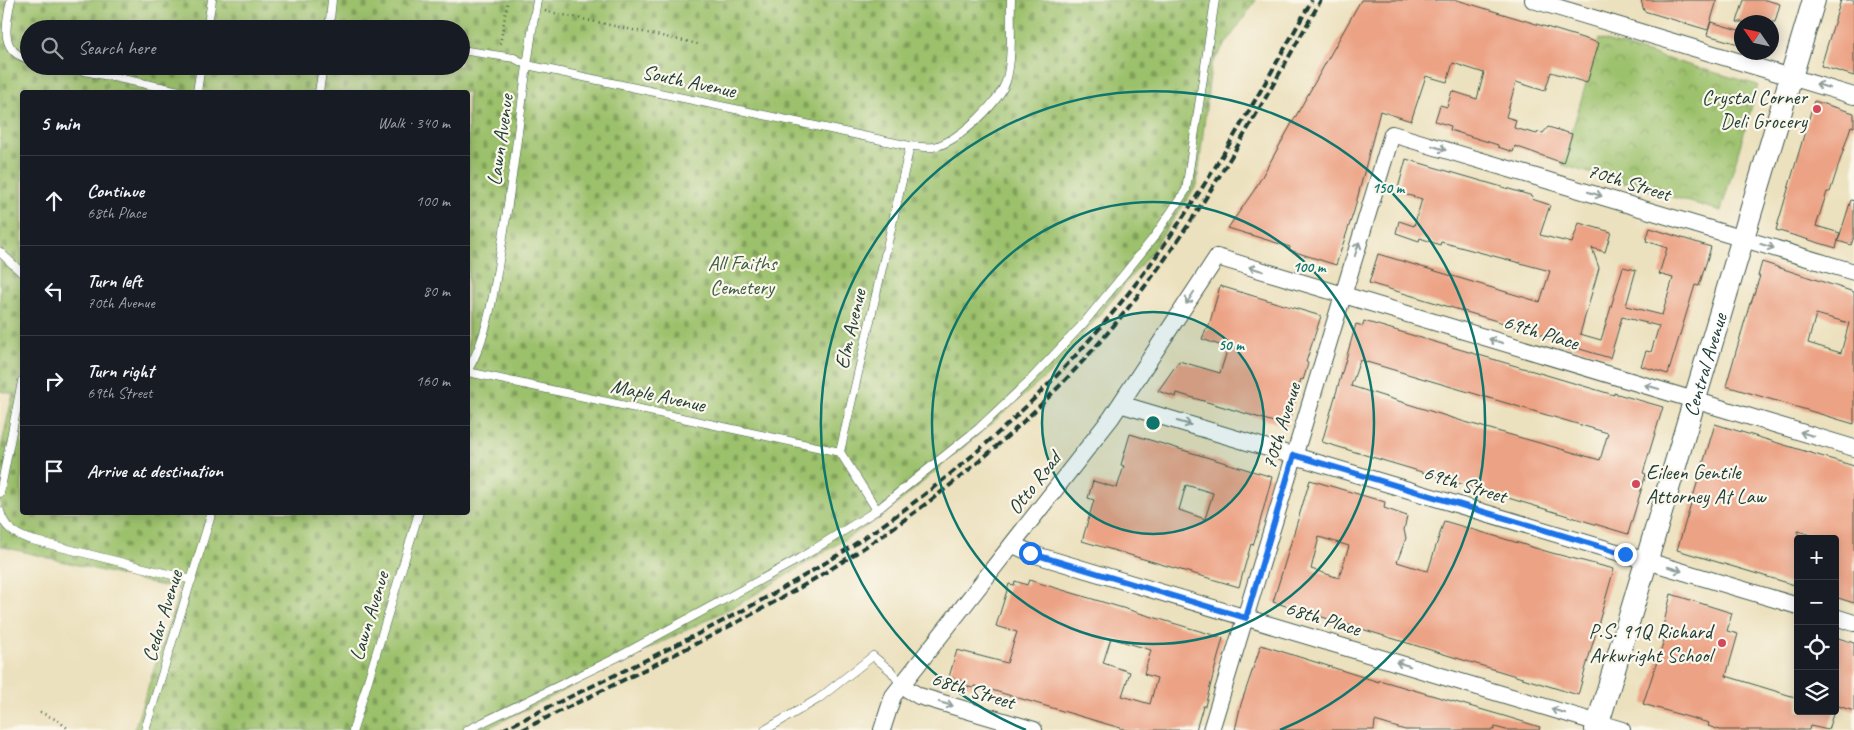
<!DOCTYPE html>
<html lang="en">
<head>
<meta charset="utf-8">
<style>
  :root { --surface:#171b24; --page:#20242c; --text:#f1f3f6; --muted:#9ea1a6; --line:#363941 }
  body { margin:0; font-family:Caveat,sans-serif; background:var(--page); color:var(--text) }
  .controls { position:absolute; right:15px; bottom:15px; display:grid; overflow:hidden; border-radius:5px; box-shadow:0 2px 12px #0003 }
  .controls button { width:45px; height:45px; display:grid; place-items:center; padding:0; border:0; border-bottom:1px solid var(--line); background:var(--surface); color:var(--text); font:25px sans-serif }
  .compass { position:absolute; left:1734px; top:15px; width:45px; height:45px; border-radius:50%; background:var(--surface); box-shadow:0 2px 12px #0003; rotate:304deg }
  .stop { position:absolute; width:15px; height:15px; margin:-11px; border:4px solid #1a73e8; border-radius:50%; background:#fff }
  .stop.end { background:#1a73e8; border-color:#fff; box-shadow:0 1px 5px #0008 }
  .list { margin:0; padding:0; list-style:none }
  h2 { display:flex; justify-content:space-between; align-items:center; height:65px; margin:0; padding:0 20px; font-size:21px }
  h2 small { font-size:16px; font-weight:400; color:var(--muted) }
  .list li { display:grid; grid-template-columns:32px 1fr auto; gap:15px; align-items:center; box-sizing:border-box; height:90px; padding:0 20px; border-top:1px solid var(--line) }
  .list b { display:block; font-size:19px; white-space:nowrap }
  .list p { margin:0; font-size:16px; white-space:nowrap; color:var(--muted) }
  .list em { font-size:16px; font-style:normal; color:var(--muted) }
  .icon { flex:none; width:28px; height:28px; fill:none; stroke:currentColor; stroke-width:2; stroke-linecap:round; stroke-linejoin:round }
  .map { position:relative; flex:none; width:1854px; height:730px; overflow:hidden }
  .search { position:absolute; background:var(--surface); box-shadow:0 2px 12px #0003; left:20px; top:20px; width:450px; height:55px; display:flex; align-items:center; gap:12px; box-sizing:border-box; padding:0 18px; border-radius:28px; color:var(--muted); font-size:19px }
  .panel { position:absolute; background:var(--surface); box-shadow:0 2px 12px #0003; left:20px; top:90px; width:450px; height:425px; border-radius:5px }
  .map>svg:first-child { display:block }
  .cemetery { fill:url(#cemetery-stones); stroke:#5e7f50; fill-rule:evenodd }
  .park { fill:url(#park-crowns); stroke:#5e7f50 }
  .building { fill:#eca284; fill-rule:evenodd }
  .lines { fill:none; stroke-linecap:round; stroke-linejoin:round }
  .service-casing { stroke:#3e5649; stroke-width:9 }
  .minor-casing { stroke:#3e5649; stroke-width:18 }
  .secondary-casing { stroke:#3e5649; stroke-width:24 }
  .path { stroke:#3e5649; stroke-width:2.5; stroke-dasharray:1 4; stroke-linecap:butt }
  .service { stroke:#fff; stroke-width:8 }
  .minor { stroke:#fff; stroke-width:16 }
  .secondary { stroke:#fff; stroke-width:22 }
  .rail { stroke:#1f3d34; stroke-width:4; stroke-dasharray:8 4; stroke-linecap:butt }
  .oneway { stroke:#8f9e9a }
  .route { stroke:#1a73e8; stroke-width:6 }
  .ring { fill:none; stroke:#0f766e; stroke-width:2.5 }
  .poi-dot { fill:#d1495b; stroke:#fbf7ec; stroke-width:2 }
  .labels { text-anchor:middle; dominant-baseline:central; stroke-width:4.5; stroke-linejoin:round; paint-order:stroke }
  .street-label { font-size:21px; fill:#1f3d34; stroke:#fbf7ec }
  .poi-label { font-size:21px; fill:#1f3d34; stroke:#fbf7ec; text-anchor:end }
  .park-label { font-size:21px; fill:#3e5e42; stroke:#fbf7ec }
  .centre { fill:#0f766e; stroke:#fbf7ec; stroke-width:2.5 }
  .ring-label { font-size:15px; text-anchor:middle; font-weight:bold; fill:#0f766e; stroke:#fbf7ec; stroke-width:4.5; stroke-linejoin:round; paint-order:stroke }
</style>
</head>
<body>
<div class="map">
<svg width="1854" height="730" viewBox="0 0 1854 730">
  <defs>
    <pattern id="cemetery-stones" width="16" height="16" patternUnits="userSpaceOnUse" patternTransform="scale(1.25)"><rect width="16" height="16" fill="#9cc16c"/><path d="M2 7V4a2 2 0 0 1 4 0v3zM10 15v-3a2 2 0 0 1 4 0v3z" fill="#7f9e5a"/></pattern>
    <pattern id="park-crowns" width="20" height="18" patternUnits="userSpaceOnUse" patternTransform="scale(1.25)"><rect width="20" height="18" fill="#9cc16c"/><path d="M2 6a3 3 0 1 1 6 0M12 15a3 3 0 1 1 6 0" fill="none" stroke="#7f9e5a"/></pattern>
  </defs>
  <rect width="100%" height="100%" fill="#fbf7ec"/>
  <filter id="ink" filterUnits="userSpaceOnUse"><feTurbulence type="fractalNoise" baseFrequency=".02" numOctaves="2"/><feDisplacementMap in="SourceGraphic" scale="10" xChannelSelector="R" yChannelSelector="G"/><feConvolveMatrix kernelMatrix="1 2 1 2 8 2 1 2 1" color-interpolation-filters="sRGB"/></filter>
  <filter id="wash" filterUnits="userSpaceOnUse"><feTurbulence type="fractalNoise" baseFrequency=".0096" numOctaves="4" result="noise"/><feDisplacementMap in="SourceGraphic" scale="20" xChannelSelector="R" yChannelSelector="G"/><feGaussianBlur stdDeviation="1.12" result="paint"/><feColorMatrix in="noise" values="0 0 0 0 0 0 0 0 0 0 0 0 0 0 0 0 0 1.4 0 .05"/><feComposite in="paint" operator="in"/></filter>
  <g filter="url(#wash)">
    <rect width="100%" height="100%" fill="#ece1be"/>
    <path class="cemetery" d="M0,0h1256l-45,65 -14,120 -49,71 -91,111 -174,149 -142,87 -257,127h-350l46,-140 -180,-44v-94l13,-58 -13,-3zM29,29h432v37h-432zM22,92h446v420h-446z"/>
    <path class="park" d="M1599,39l159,46 -37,126 -159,-46z"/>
    <g id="blocks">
      <path class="building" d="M1361,0h96l142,43 -12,40 -36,-11 -6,19 -29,-9 -10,35 10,3 -2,8 23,6 1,-2 5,1 5,-6 24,7 -9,29 -48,-17 -2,6 -15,-5v-2l-48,-15 1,-4 -16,-5 5,-16 7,2 5,-16 25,8 7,-26 -31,-10 -6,19 -21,-6 -15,45 -31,-10 -26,100 -18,54 -47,-15 1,-3 -62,-19 27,-39z
        M1641,0h76l-9,30 -64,-19z
        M1744,0h22l14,4 -5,18h-38z
        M1841,0h13v76l-33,-10z
        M1711,22l31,9v14l-35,-10z
        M1814,101l40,12v14l-3,-1 -21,66h-3l-11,34 24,7 -4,15 -60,-18z
        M1406,159l127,37 -1,3 18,6 -10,30 32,8 7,-20 32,9 -6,20 -13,-4 7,20 -19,66 21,6 22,-73 13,3 -10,36 36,9 11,-37 -14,-4 8,-26 -21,-7 4,-13 61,19 -12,39 -4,-1 -27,89 -27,-8 5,-15 5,1 8,-26 -37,-9 -12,41 -47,-14 1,-3 -195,-58 9,-29 162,48 10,-31 -109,-29 -1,3 -20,-7 -1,3 -23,-8 3,-12 15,5 8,-27 -25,-7z
        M1851,200l3,1v36l-3,8 -13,-4z
        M1762,262l92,30v132l-128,-38 24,-83h1l9,-27h-2zM1816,314l33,9 -8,30 -33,-10z
        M1220,286l101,30 -15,46 2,1 -2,8 -3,9 -2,-1 -14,47 -110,-33 -1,4 -18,-6 21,-30 41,12 8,-25 -26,-9 4,-10h2z
        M1364,321l250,74v-2l49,14 -20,66 3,1 -18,60 -306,-92 34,-118 7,2zM1360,360l248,73 -8,27 -135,-38 -114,-36z
        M1715,424l139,42v137l-19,-6v-58h-12l-25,-8v55l-121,-36z
        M1130,434l142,43 -15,56 -4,12 -2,-1 -12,43 -157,-46 12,-41 -6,-2 5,-17 24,7 7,-22 -3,-1zM1186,485l27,8 -8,26 -26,-9z
        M1310,480l75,22 -1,6 23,8 -3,14 2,8 -9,24 26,8 5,1 16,-50 108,32 62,16 -36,126 -305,-93zM1319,537l30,9 -10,32 -28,-9z
        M1029,580l194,58 -18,68h-2l-7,24h-69l-139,-41 -14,-3 -1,2 -12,-3 2,-4 -14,-4 8,-27 50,13 10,-31 -21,-6 13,-42 5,1 1,-4 12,4zM1111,638l40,12 -7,24 13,4 -7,26 -28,-8 8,-24 -27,-9z
        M1671,594l61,19 -5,18 11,3 -12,42 72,22v13h36l-6,19 -18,-4 -1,4h-89l-12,-4 1,-3 -66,-19 25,-76 -5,-2z
        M1835,637l19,6v68l-19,-6z
        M1261,645l118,37v-2l125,36 36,11 -1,3h-33l-11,-3 -1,3h-89l-30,-9 -1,9h-139l6,-26z"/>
    </g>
  </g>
  <g filter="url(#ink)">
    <use href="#blocks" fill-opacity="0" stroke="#3e5649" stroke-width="1"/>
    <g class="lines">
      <defs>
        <path id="service" d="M11,0c-6,27 -11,52 18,59
          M207,29l5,-29
          M329,29l3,-29
          M461,50l53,8 13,7 383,81c7,0 16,2 23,1 24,-4 69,-46 74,-69 6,-24 3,-53 4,-78
          M61,66l123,26
          M197,92l4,-26
          M319,92l4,-26
          M0,252l22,21
          M468,370c21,-36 26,-80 33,-121 14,-82 22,-166 36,-249
          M468,372l372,80
          M0,493l22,-112
          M877,510l-37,-58 70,-306
          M0,511c4,16 13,22 28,28l164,41
          M145,730l67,-218
          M353,730l66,-218
          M467,730l149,-72 181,-98 80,-50 102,-82 51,-48 53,-56 42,-51 29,-36 32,-47 29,-190
          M765,730l53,-31 55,-43 18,15 11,15"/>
        <path id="minor" d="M1533,0l321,96
          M1120,404l678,202
          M1013,545l23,10 586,175
          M1835,617l19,6
          M902,686l17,10 115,34
          M882,730l11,-34 218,-278 106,-161 637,191
          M1211,730l181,-596 462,138"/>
        <g id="secondary">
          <path id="s1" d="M1596,730l218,-730"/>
        </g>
      </defs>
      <use href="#service" class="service-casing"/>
      <use href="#minor" class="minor-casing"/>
      <use href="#secondary" class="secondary-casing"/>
      <path class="path" d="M545,11l153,33
        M500,44l8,-44
        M40,712l17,8 13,10"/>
      <use href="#service" class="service"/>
      <use href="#minor" class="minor"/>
      <use href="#secondary" class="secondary"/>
      <path class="rail" d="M502,730c119,-59 242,-113 353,-186 103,-68 195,-152 272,-249 72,-92 128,-194 185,-295
        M522,730c88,-44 178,-86 263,-134 135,-76 256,-176 351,-298 72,-93 127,-196 185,-298"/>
    </g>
    <defs><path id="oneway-shaft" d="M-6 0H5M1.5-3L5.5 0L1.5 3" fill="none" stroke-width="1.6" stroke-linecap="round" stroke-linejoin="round" transform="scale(1.25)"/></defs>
    <g class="oneway">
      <use href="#oneway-shaft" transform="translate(1823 86) rotate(-163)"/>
      <use href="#oneway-shaft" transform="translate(1439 148) rotate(17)"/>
      <use href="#oneway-shaft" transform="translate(1595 194) rotate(17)"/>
      <use href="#oneway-shaft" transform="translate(1767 246) rotate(17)"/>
      <use href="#oneway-shaft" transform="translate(1357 249) rotate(-73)"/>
      <use href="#oneway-shaft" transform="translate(1256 269) rotate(-163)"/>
      <use href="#oneway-shaft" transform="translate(1190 298) rotate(123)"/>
      <use href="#oneway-shaft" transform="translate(1496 341) rotate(-163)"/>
      <use href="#oneway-shaft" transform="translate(1652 387) rotate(-164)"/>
      <use href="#oneway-shaft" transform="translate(1184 423) rotate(16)"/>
      <use href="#oneway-shaft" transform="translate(1807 434) rotate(-163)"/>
      <use href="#oneway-shaft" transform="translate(1675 569) rotate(17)"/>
      <use href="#oneway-shaft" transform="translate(1403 664) rotate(-163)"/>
      <use href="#oneway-shaft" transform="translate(946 704) rotate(16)"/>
      <use href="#oneway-shaft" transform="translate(1558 711) rotate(-163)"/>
    </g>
  </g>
  <g class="lines" filter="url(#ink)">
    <path class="route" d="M1030,553l216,65 48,-163 331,99"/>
  </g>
  <circle cx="1153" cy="423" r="111" fill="#0f766e" fill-opacity=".12"/>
  <g class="ring">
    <circle cx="1153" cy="423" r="111"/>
    <circle cx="1153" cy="423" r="221"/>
    <path d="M1026 730A332 332 0 1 1 1280 730"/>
  </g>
  <g class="poi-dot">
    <circle cx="1817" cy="109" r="5"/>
    <circle cx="1636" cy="484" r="5"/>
    <circle cx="1722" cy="643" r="5"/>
  </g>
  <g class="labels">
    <g class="street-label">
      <text transform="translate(689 81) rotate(12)">South Avenue</text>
      <text transform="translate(500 140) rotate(-82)">Lawn Avenue</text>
      <text transform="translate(1629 182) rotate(17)">70th Street</text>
      <text transform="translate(850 329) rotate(-77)">Elm Avenue</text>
      <text transform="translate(1541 332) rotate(17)">69th Place</text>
      <text stroke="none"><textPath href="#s1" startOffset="381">Central Avenue</textPath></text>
      <text transform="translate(658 395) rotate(12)">Maple Avenue</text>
      <text transform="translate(1281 426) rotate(-73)">70th Avenue</text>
      <text transform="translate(1034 483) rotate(-52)">Otto Road</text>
      <text transform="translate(1465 484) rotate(17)">69th Street</text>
      <text transform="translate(162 616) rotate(-73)">Cedar Avenue</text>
      <text transform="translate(369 616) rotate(-73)">Lawn Avenue</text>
      <text transform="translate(1323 618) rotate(17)">68th Place</text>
      <text transform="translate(973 690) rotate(17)">68th Street</text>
    </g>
    <g class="poi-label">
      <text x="1807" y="97">Crystal Corner<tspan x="1807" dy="24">Deli Grocery</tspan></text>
      <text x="1646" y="472" text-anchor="start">Eileen Gentile<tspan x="1646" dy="24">Attorney At Law</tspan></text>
      <text x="1712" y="631">P.S. 91Q Richard<tspan x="1712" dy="24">Arkwright School</tspan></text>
    </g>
    <g class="park-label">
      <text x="742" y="263">All Faiths<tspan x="742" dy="24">Cemetery</tspan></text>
    </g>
  </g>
  <circle cx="1153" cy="423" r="8" class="centre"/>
  <g class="ring-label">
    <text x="1388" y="193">150 m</text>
    <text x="1309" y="272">100 m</text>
    <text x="1231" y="350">50 m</text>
  </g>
</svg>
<div class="controls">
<button>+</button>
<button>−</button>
<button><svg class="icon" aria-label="locate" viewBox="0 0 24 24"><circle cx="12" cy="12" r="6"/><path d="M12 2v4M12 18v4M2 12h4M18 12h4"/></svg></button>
<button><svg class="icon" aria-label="layers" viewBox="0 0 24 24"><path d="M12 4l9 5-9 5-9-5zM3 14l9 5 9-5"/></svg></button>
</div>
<svg class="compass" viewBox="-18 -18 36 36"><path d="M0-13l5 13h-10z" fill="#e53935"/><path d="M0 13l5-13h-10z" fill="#9ea1a6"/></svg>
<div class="stop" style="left:1030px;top:553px"></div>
<div class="stop end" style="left:1625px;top:554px"></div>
<div class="search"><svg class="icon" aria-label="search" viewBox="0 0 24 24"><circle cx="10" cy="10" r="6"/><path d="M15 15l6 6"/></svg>Search here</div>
<section class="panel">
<h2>5 min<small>Walk · 340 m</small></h2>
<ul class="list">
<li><svg class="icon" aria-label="ahead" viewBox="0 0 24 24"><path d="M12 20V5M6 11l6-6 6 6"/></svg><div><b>Continue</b><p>68th Place</p></div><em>100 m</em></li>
<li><svg class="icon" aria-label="left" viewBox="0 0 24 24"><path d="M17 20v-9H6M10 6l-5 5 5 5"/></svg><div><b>Turn left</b><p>70th Avenue</p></div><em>80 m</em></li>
<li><svg class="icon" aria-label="right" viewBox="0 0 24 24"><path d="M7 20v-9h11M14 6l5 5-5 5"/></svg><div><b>Turn right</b><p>69th Street</p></div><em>160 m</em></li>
<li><svg class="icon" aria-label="arrive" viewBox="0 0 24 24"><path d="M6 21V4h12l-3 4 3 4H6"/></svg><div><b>Arrive at destination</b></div></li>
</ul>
</section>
</div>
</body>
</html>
